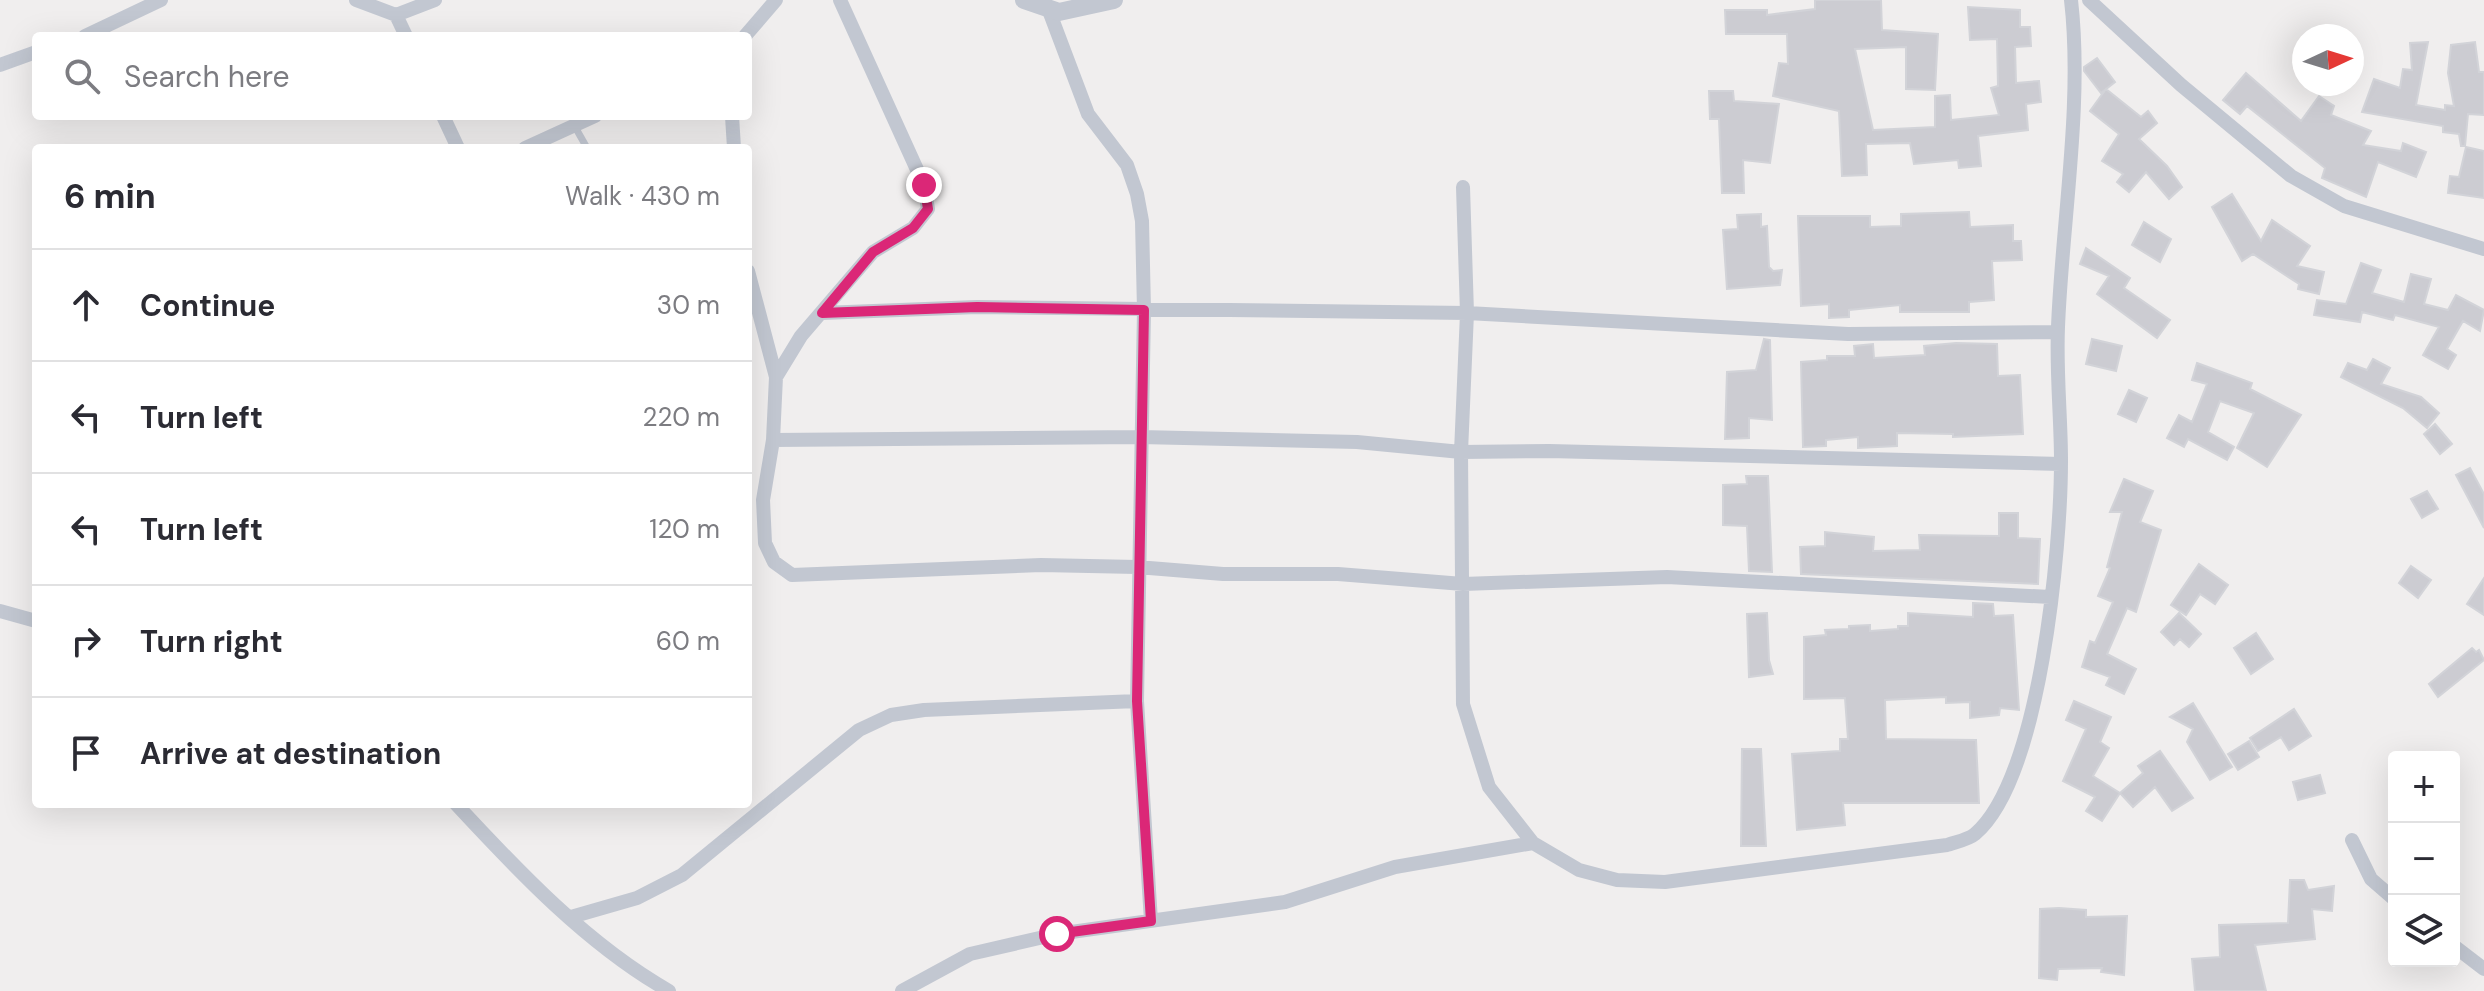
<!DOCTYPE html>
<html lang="en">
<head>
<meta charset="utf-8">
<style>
  :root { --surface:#fff; --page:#f2f2f3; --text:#2b2b33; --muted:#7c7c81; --line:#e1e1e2 }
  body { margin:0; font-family:"DM Sans",sans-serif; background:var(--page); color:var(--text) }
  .controls { position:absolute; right:24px; bottom:24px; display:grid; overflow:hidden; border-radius:8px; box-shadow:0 8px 32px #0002 }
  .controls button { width:72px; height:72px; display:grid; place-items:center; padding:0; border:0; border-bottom:2px solid var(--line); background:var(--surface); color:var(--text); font:40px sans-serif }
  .compass { position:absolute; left:2292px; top:24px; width:72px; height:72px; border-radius:50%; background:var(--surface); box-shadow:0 8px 32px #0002; rotate:86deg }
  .stop { position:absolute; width:24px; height:24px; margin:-18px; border:6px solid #db2777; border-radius:50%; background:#fff }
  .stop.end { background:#db2777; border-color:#fff; box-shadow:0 2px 8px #0008 }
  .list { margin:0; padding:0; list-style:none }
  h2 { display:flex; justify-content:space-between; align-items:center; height:104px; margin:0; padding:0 32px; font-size:34px }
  h2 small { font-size:26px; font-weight:400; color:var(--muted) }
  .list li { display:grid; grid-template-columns:52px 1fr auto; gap:24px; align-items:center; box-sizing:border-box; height:112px; padding:0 32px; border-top:2px solid var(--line) }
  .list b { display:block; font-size:30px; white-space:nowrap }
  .list em { font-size:26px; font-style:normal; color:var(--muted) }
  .icon { flex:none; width:44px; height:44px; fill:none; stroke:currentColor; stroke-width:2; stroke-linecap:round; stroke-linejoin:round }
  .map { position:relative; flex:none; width:2484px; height:991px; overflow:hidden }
  .search { position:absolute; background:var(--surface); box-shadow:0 8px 32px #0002; left:32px; top:32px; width:720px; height:88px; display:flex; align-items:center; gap:20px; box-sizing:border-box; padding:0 28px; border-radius:8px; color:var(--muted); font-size:30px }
  .panel { position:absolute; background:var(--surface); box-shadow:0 8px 32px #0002; left:32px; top:144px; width:720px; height:664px; border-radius:8px }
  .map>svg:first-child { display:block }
  .building { fill:#ccccd2; stroke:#d2d3d8; stroke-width:2 }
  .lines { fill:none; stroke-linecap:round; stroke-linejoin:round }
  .service { stroke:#c2c7d1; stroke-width:7 }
  .minor { stroke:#c2c7d1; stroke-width:14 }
  .tertiary { stroke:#c2c7d1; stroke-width:18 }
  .route { stroke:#db2777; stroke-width:10 }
</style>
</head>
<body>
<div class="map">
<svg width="2484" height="991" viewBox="0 0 2484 991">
  <rect width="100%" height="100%" fill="#f0eeee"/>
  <path class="building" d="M1815,0h66l1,30 56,4 -3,56 -29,-1v-42l-51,2 18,81 62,-3v-31l15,-1 1,25 48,-5 -8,-27 7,-2 -1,-47 -27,1 -2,-33 52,3v17h10l1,19 -16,1 1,36 23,-2 2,21 -15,2 2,26 -50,6 3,30 -22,2 -1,-8 -44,4 -4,-21 -44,1 1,31 -25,1 -3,-65 -66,-15 6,-33 9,1 -1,-30h-61l-1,-24h42v5l48,-6z
    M2428,42l-12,63 29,5v-5l9,1 -6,-33 3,-28 24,-3 4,30h5v43l-16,-1 -3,32h-4l-2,-12 -16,-2v-6l-81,-14 12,-33 26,9 3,-19 9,1 -2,-27z
    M2097,58l18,24 -14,11 -17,-22v-4z
    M2246,73l55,48 18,-25 15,10 -3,9 40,16 -8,14 38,6 2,-8 23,9 -10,25 -38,-15 -12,35 -44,-19 3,-10 -78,-62 -7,8 -17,-14z
    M2106,89l35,28 7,-6 9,12 -18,16 28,27 15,21 -13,12 -23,-27 -17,20 -12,-10 6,-8 -21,-13 17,-27 -29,-23z
    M1709,91h24l1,10 45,3 -9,59 -27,-3 1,33h-22l-3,-74h-9z
    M2466,147l18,4v47l-36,-5 2,-17 9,1z
    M2232,194l29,47 11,-21 38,26 -13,20 27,6 -5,22 -21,-5 1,-5 -46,-30 -11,7 -30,-54z
    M1969,212l1,15 43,-2v16h8l1,19 -30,1 2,39 -25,2v10h-69v-7l-51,5v7l-20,1v-14l-28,2 -3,-90h72v11l31,-1v-12z
    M1761,214v13l6,-1 2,41 4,4 9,-1 -2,15 -53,4 -4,-59 15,-1 -1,-14z
    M2144,222l27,17 -11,23 -28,-17z
    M2086,248l44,30 -6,10 46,32 -13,18 -60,-44 12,-18 -29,-12z
    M2361,263l20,7 -9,23 32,9 7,-28 20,5 -7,25 24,6 8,-15 28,15 -4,21 -17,-10 -16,28 9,6 -8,14 -25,-14 16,-28 -44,-12 -2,5 -31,-8 -2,10 -46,-7 3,-15 29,4z
    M1764,339l6,1 2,80 -23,-2v20l-24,1 2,-67 29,-2z
    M2092,339l30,7 -6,25 -30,-7z
    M1956,343l41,1 1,32 22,-1 3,59 -70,3v-3l-56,-1v13l-39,2v-11l-32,3v6l-23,1 -2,-85 26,-2v-4h28l-1,-10 19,-2 1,14 51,-3 -1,-9z
    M2373,359l17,9 -9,16 40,13 18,16 -12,15 -24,-20 -62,-31 7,-14 19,7z
    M2197,363l55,20 -2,6 51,26 -34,52 -30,-19 17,-35 -34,-12 -12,31 26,15 -7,13 -39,-21 -4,8 -17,-9 12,-23 13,7 15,-38 -15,-4z
    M2129,390l18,8 -11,24 -18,-8z
    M2435,424l17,20 -12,10 -16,-20z
    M2470,468l14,26v34l-28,-53z
    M1746,476h22l4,96 -23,-1 -2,-45 -24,-1v-40l24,-1z
    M2124,479l29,12 -13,31 21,8 -25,82 -9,-4 -20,46 29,15 -12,25 -18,-9 4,-8 -28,-10 8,-26 5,2 18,-41 -15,-6 12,-28 -3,-1 15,-55h-12z
    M2427,491l11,18 -16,9 -11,-19z
    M1999,513h19v25l22,1 -2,45 -237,-10 -1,-27 25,-1v-14l49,5 -1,14 47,-1 -1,-15 80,1z
    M2199,564l29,21 -13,19 -15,-10 -14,21 -15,-10z
    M2411,566l20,14 -13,18 -19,-15z
    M2484,578v37l-17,-11z
    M1973,603l20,1 1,12 19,-1 6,95 -19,-2 -1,7 -29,3v-16l-24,1v-6l-61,3 1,39 90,1 3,63h-136l2,22 -48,5 -5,-76 48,-3v-12h8l-3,-41 -41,1v-62l22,-2 -1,-5 24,-1v-3l21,-1v6l28,-2v-3h10v-13l65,4z
    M1767,613l2,47 4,14 -24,3 -2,-63z
    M2179,613l22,21 -12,13 -9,-8 -6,6 -13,-13z
    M2256,633l17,26 -22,15 -17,-26z
    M2472,648l4,4 3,-2 5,10 -46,37 -9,-13z
    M2074,701l37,16 -11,25 9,6 -16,28 27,17 23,-20 -5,-7 22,-15 33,47 -21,13 -17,-24 -22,20 -13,-14 -18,28 -16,-10 9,-14 -32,-16 23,-52 -20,-9z
    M2193,703l39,64 -22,13 -23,-38 6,-13 -23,-12z
    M2294,709l17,27 -22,14 -8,-13 -23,14 -8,-13z
    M2249,741l10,16 -21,13 -10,-16z
    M1742,749h19l5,97h-25z
    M2320,775l5,18 -27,7 -5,-18z
    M2290,880h14l4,10 26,-4 -2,25 -20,-2 3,30 -60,6 11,46h-71l-3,-32 28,-2 -1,-32 69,-2z
    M2059,908l27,2v7l41,-1 -3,59 -23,-3 1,-4 -44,1 -1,11 -18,-2 1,-69z"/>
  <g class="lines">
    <path class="service" d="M574,125l13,23"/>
    <path class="minor" d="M356,0l40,15 39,-15
      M840,0l84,185 4,24 -15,19 -40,24 -72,84 -25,41 -3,63 -10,60 2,43 9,19 18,13 249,-10 96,2 86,7h115l125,10 204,-7 383,20
      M2089,0l92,85 110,91 53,30 140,43
      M1048,8l40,106 39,51 10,29 5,27 2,89 -7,391 14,220
      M396,15l10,21
      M85,36l76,-36
      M745,36l31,-36
      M0,65l36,-13
      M443,116l15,32
      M732,116l2,32
      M525,148l70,-32
      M1463,187l4,126 -6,139 2,252 26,83 44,56 46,27 38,10 48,2 282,-37c8,-3 21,-5 28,-11 66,-56 86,-288 86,-373 0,-44 -5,-89 -3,-134 4,-104 25,-224 13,-327
      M748,271l28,106
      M822,313l155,-6 490,6 381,21 209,-2
      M773,440l367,-3 217,5 104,10 88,-1 512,13
      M0,611l36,10
      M456,804c63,68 132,141 213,187
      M2352,840l19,39 23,20
      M571,917l66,-19 45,-23 177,-145 32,-15 33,-5 213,-9
      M2454,946l30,23
      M902,991l68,-37 87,-20 228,-32 110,-35 138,-24"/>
    <path class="tertiary" d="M1024,0l35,12 55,-12"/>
  </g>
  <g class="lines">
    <path class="route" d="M924,185l4,24 -15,19 -40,24 -51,61 155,-6 167,3 -7,391 14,220 -94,13"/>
  </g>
</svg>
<div class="controls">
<button>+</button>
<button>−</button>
<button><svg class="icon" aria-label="layers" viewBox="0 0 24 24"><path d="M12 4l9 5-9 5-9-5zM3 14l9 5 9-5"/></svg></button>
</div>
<svg class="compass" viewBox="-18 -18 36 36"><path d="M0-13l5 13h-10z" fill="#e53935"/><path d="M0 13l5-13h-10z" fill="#7c7c81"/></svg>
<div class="stop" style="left:1057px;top:934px"></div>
<div class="stop end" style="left:924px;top:185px"></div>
<div class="search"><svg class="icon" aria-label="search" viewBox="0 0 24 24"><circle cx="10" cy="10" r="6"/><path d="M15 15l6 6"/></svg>Search here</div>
<section class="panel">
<h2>6 min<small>Walk · 430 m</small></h2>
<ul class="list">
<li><svg class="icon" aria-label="ahead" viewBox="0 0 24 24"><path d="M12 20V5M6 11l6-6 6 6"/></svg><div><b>Continue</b></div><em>30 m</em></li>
<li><svg class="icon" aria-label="left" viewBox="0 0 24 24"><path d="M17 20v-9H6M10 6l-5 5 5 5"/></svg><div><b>Turn left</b></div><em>220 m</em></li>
<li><svg class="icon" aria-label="left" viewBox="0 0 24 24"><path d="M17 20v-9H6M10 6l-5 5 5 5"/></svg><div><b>Turn left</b></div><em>120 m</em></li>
<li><svg class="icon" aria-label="right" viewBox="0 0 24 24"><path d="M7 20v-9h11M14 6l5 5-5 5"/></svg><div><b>Turn right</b></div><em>60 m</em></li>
<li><svg class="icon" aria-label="arrive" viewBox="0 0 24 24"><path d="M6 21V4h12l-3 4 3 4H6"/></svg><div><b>Arrive at destination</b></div></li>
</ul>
</section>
</div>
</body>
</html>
